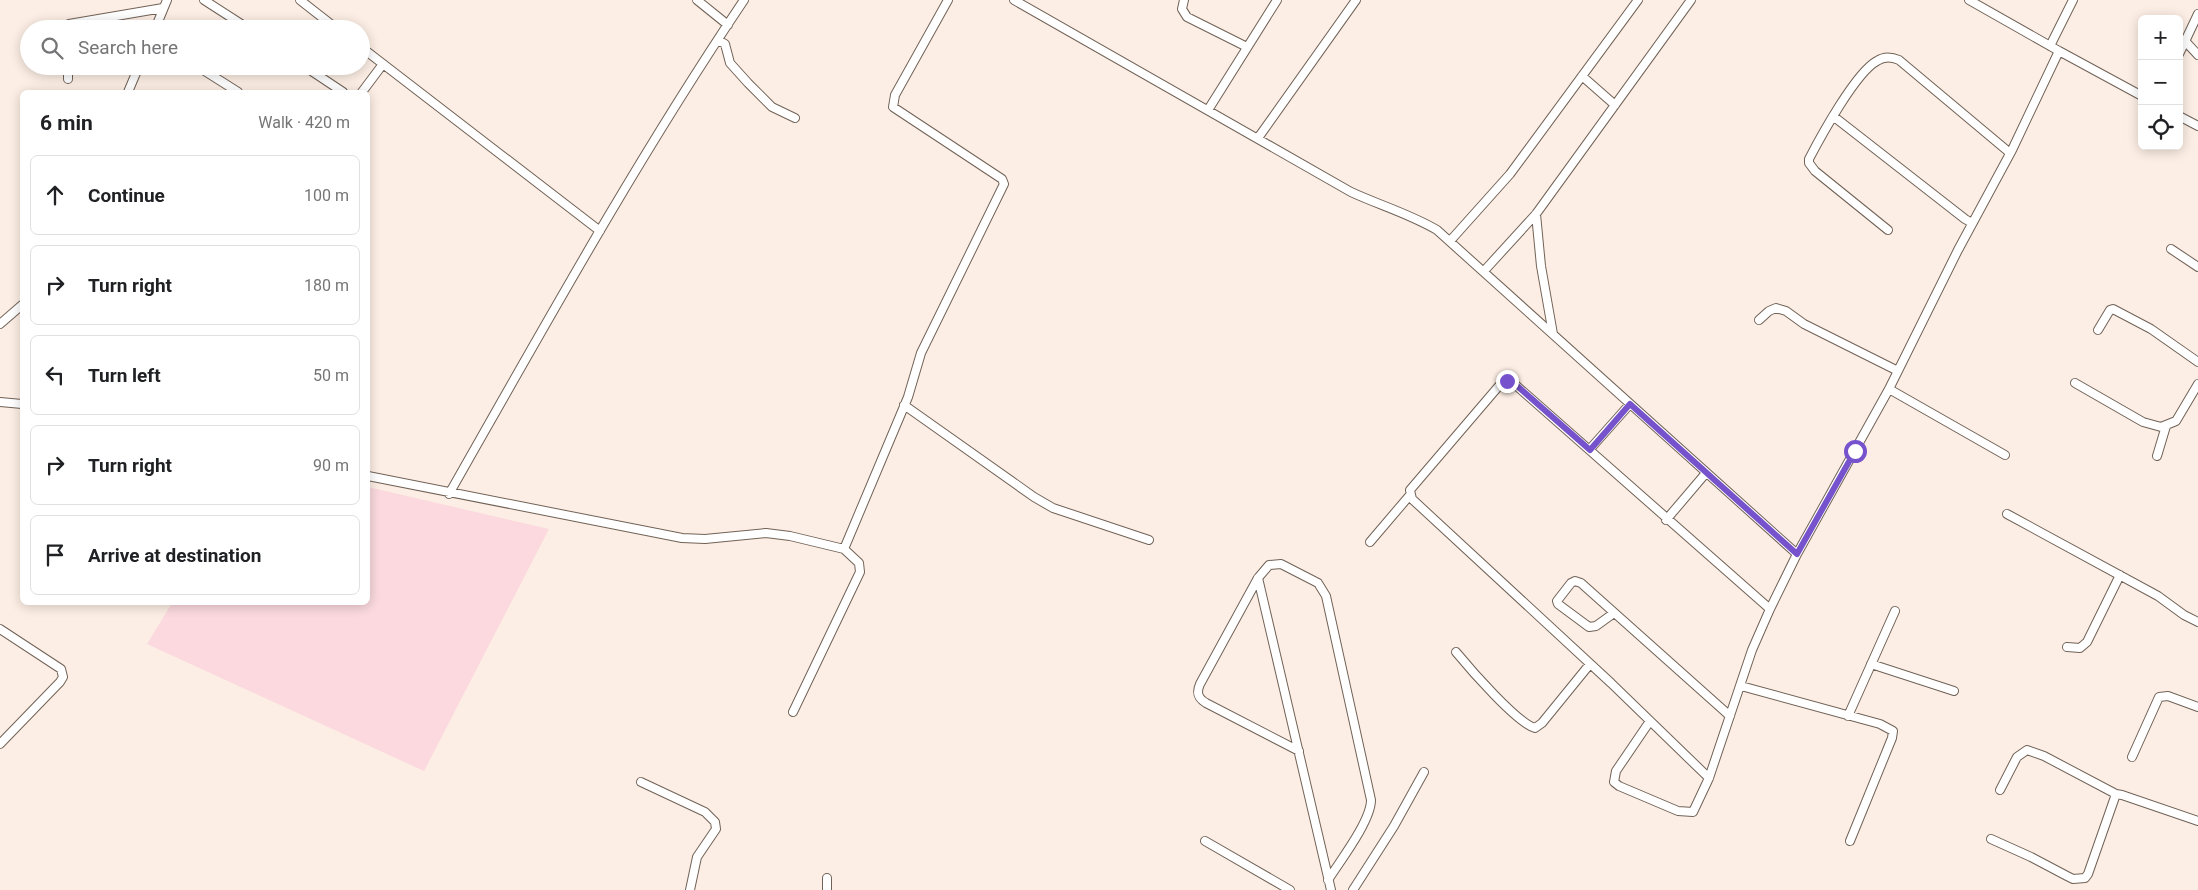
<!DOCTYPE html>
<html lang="en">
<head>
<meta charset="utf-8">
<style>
  :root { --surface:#fff; --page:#f2f2f2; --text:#202124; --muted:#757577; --line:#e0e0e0 }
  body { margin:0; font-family:Roboto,sans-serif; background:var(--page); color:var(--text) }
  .controls { position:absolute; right:15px; top:15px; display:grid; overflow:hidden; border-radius:8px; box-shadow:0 2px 12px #0003 }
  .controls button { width:45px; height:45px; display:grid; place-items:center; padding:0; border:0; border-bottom:1px solid var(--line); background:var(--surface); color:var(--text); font:25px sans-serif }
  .stop { position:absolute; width:15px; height:15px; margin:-11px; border:4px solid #7653cc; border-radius:50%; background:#fff }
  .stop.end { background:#7653cc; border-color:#fff; box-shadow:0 1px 5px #0008 }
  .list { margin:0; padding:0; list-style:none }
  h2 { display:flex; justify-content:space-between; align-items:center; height:65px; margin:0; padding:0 20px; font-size:21px }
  h2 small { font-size:16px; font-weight:400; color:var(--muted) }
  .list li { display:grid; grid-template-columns:32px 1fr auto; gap:15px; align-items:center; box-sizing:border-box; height:80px; margin:0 10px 10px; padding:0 10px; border:1px solid var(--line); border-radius:8px }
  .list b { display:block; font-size:19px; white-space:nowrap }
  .list em { font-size:16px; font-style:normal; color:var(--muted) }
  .icon { flex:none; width:28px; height:28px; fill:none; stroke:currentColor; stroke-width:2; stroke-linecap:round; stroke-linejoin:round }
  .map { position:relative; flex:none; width:2198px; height:890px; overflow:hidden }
  .search { position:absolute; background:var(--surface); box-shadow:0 2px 12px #0003; left:20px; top:20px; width:350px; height:55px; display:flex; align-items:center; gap:12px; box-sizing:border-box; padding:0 18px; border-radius:28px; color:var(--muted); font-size:19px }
  .panel { position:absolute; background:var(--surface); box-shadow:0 2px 12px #0003; left:20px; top:90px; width:350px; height:515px; border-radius:8px }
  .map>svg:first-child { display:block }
  .green { fill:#fbd9de }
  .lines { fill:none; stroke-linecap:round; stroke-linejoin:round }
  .street-casing { stroke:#716257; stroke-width:10 }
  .street { stroke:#fff; stroke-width:8 }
  .route { stroke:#7653cc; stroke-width:6 }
</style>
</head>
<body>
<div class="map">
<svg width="2198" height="890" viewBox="0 0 2198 890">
  <rect width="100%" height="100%" fill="#fceee4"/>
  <path class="green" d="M368,487l181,42 -125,242 -277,-127 25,-41 196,-1z"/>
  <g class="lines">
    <defs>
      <path id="street" d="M204,0l45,29
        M300,0l37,29
        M697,0l31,25
        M1014,0l337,192c28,13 59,22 86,38l360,324
        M1184,0l-2,9 5,8 60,30
        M1969,0l90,51
        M66,29l3,-5 94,-16
        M155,29l12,-29
        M718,40l7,4 5,19 18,20 24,24 23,11
        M2185,41l13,14
        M2050,46l23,-46
        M361,47l239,184
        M2179,54l19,-40
        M68,66v13
        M197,66l41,26
        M304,66l39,26
        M1582,76l33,29
        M128,92l11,-26
        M362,92l21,-28
        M1208,110l69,-110
        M1833,116l132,103 7,4
        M2179,116l19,10
        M1258,138l98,-138
        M1536,214l5,52 12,68
        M1888,230l-73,-59 -6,-8v-4c12,-23 47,-87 68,-98 7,-5 15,-4 22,-1l111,93
        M1450,241l60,-67 128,-174
        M2171,249l27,18
        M1484,271l52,-57 155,-214
        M1759,320l10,-9 7,-3 10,3 18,13 94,47
        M0,324l22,-19
        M2098,330l12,-20 3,-1 38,20 47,33
        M2075,383l68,39 18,5 15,-6 22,-37
        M1889,389l116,66
        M0,402l22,2
        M904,405l130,92 19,11 96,32
        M1590,449l40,-45
        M2157,456l9,-30
        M368,476l314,62 23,1 61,-6 24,3 54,13 15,14 1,9 -67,140
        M449,494c95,-167 188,-335 295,-494
        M2007,514l151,82 26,19 14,7
        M1666,520l40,-47
        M1370,542l40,-47
        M844,549l64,-152 13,-44 83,-169 -2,-5 -109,-72 2,-12 53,-95
        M1258,578l73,312
        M1614,613l-18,13 -7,1 -31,-23 -1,-3 14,-18 4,-2 6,2 149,133
        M0,629l61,40 2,8 -3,5 -60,62
        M2067,647l13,1 7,-6 33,-67
        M1456,652c14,17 61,71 79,76l7,-5 48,-59
        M1871,664l83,27
        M1741,686l139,38 13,7 -1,7 -42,103
        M1848,716l47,-105
        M1650,721l-34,50 -2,11 5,4 59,25 15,1 16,-34 43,-128 18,-41 27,-55 92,-165 69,-139 54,-100 47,-99 83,45
        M1299,751l-93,-48c-8,-5 -10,-10 -6,-19l58,-106 11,-13 12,-1 37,19 8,13 45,204c0,21 -31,61 -43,80
        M2132,757l27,-60 9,-1 30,11
        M1709,778l-98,-95 -199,-184 -2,-9 88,-103 4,-4 9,-2 259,228
        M641,782l64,30 10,10 1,7 -19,28 -7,33
        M2000,790l17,-33 10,-7 17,6 72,38 6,1 76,26
        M1991,839l40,18 36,19 6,3 12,-1 3,-4 28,-80
        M1205,841l85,49
        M827,878v12
        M1353,890l41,-64 30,-54"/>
    </defs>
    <use href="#street" class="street-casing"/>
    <use href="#street" class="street"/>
  </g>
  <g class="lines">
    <path class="route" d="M1507,381l8,3 75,66 40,-46 167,150 58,-103"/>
  </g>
</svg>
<div class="controls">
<button>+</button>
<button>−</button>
<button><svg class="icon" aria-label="locate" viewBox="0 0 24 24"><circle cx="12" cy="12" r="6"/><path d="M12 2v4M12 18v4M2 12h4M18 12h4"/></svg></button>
</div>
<div class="stop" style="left:1855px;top:451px"></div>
<div class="stop end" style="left:1507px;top:381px"></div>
<div class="search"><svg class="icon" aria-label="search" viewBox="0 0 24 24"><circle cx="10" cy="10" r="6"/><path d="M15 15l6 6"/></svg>Search here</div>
<section class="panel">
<h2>6 min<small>Walk · 420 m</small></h2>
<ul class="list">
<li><svg class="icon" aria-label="ahead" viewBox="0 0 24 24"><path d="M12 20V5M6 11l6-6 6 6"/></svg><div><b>Continue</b></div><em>100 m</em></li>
<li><svg class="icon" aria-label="right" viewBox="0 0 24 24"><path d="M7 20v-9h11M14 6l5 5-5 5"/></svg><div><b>Turn right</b></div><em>180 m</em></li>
<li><svg class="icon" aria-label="left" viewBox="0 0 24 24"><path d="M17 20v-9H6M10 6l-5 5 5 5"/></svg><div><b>Turn left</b></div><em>50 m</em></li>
<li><svg class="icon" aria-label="right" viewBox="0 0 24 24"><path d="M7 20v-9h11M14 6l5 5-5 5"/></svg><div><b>Turn right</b></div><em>90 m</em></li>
<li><svg class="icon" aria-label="arrive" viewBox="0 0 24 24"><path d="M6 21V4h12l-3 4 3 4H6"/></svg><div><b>Arrive at destination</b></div></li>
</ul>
</section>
</div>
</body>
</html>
